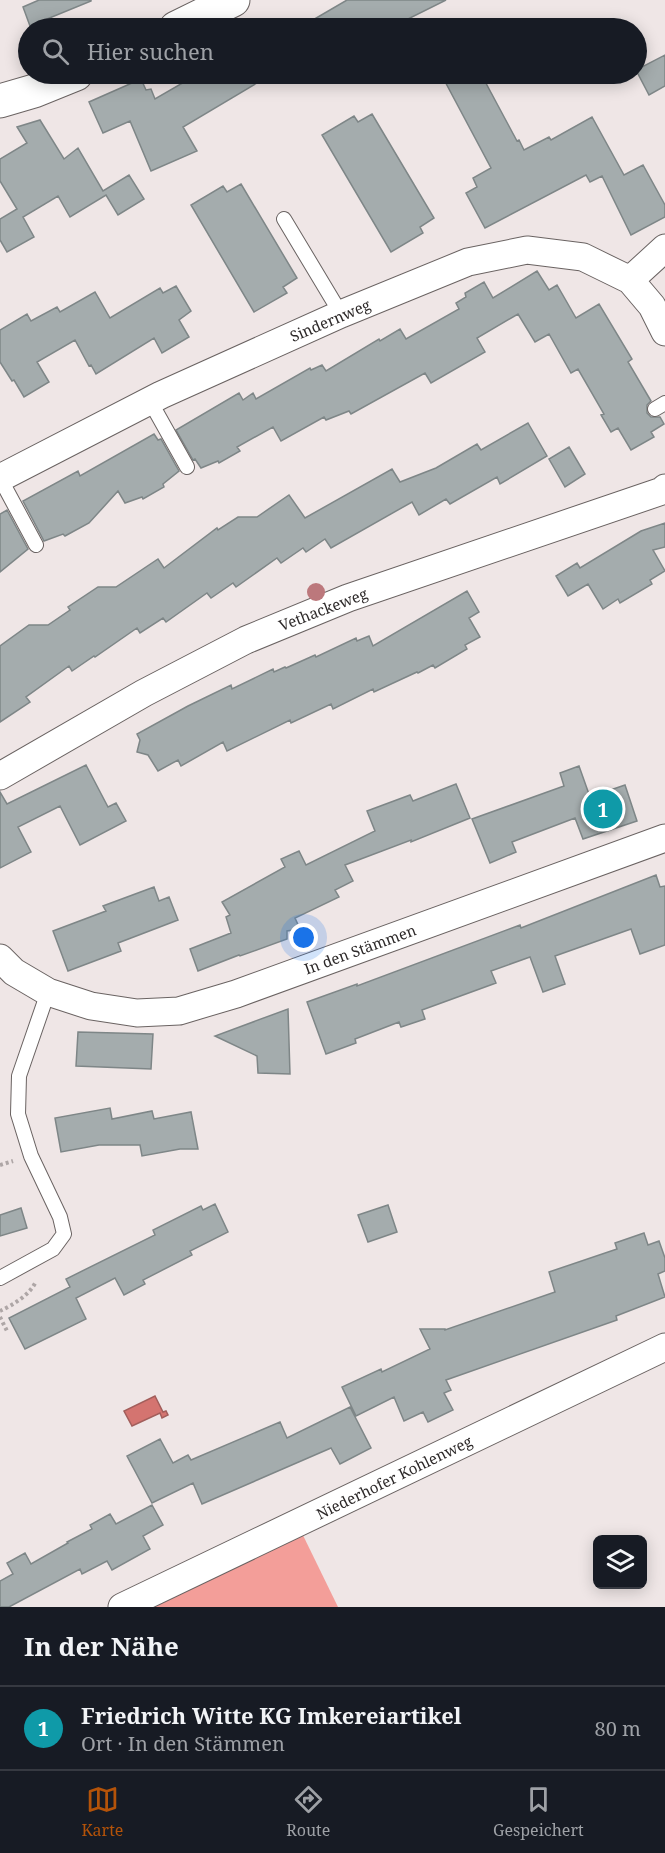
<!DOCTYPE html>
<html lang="de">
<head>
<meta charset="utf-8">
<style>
  :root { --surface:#171b24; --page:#20242c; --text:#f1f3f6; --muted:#9ea1a6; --line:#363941; --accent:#b45309 }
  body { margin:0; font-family:"Noto Serif",serif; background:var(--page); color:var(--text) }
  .controls { position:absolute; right:18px; bottom:18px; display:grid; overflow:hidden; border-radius:9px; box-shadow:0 3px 15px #0003 }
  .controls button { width:54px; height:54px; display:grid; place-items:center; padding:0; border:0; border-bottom:2px solid var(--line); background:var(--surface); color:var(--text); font:30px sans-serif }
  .you { position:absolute; left:304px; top:938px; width:21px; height:21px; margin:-15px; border:4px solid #fff; border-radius:50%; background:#1a73e8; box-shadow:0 0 0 9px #1a73e833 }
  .badge { display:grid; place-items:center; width:39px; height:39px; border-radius:50%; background:var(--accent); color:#fff; font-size:20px; font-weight:700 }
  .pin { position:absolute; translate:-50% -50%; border:3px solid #fff; box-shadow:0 2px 6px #0006 }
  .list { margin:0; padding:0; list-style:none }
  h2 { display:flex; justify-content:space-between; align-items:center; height:78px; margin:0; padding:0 24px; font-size:26px }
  h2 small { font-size:20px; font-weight:400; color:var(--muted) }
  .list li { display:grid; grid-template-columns:39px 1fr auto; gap:18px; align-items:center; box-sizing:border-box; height:84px; padding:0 24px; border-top:2px solid var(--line) }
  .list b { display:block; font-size:22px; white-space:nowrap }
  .list p { margin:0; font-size:20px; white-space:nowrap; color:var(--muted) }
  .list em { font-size:20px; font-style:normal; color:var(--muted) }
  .icon { flex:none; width:33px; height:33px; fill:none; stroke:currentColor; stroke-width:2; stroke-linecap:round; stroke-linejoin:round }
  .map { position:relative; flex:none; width:665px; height:1607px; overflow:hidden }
  .search { position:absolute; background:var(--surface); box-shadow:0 3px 15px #0003; left:18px; right:18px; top:18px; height:66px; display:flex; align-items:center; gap:15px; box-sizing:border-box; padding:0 21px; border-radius:33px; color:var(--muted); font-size:22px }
  .sheet { height:162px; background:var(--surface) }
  nav { display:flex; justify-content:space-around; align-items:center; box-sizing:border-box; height:84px; border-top:2px solid var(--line); background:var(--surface); font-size:16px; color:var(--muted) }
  nav a { display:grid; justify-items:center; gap:3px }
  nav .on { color:var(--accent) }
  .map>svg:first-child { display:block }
  .green { fill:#f39e99 }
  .water { fill:#d47470; stroke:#a25e5b; stroke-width:1.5 }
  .building { fill:#a4acad; stroke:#7e8687; stroke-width:1.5 }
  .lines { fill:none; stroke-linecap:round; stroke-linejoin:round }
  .service-casing { stroke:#6a6362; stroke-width:16 }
  .minor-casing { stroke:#6a6362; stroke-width:29 }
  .tertiary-casing { stroke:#6a6362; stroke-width:35 }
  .path { stroke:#aea6a6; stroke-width:4; stroke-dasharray:3 3; stroke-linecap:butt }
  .service { stroke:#fff; stroke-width:14 }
  .minor { stroke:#fff; stroke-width:27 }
  .tertiary { stroke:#fff; stroke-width:33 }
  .tree { fill:#bc787c }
  .labels { text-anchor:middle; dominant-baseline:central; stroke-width:4.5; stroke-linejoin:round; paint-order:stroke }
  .street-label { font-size:15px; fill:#2d2929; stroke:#fff }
</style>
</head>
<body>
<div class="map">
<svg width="665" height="1607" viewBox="0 0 665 1607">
  <rect width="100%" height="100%" fill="#efe6e6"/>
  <path class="green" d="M297,1523l41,84h-216z"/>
  <path class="water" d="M155,1396l8,16 3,-1 2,4 -6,3 -2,-5 -28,13 -8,-15z"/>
  <path class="building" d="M39,0h52v1l-61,25 -7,-19z
    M347,0h99l-56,28h-91z
    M665,55v31l-16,9 -13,-25z
    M198,74h74l-89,53 14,24 -46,20 -21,-50 -27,12 -14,-31 52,-23 5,11 5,-1 4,10z
    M441,74h40l36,67 2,-1 5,10 25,-13 2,3 41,-23 32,58 19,-10 22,40v12l-34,18 -29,-59 -12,6 -4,-7 -101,53 -19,-35 11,-6 -4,-9 18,-10z
    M372,114l62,104 -14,9 3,6 -32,19 -69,-117 32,-19 4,6z
    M40,120l24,39 14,-11 25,43 26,-16 15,24 -26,16 -12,-20 -36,22 -12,-21 -35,21 11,20 -27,15 -7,-12v-21l17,-10 -17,-28v-22l27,-16 -10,-16z
    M241,184l56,94 -14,9 4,6 -33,19 -63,-107 32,-19 4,6z
    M537,271l12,19 8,-5 19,33 23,-14 33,55 -4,3 23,39 -4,4v8l4,4h9l4,7 -13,8 3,5 -23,13 -13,-22 -7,4 -10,-17 3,-1 -26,-45 -7,4 -22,-39 -14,8 -17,-28 -41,24 8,14 -54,31 -6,-10 -74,41 -2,-3 -23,9 -2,-3 -43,24 -8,-14 -36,20 3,4 -21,12 -1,-2 -17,7 -6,-9 -2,1 -17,-30 63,-37 4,7 10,-7 3,6 54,-31 1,2 11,-5 4,6 53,-32 1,2 20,-12 6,10 53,-30 -3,-6 10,-6 -1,-4 19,-11 9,16z
    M176,286l15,25 -12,9 10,17 -27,16 -8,-15 -58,36 -5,-9 -2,1 -14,-26 -38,22 12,20 -25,15 -10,-17 -2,1 -12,-19v-32l27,-16 4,7 26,-14 3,5 35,-20 15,26 50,-30 3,5z
    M528,423l19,33 -47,28 -3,-7 -47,27 -4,-5 -27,16 -7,-13 -81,46 -6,-9 -19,13 -3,-4 -22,15 -4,-5 -41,29 -3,-4 -22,15 -4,-5 -41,29 -3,-4 -23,15 -3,-5 -42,29 -1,-1 -22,15 -3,-5 -43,31 4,5 -30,20v-76l29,-21h19l22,-15 -2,-3 30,-20h18l42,-28 6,9 53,-40 1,2 20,-13h19l32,-22 16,23 87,-49 8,13 36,-14 41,-24 4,6z
    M154,434l4,6 3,-1 18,32 -16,13 1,3 -21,12 -1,-2 -17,6 -7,-12 -29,32 -24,13 -2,-2 -19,7 -21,-40 55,-30 2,5z
    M569,447l16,27 -20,13 -16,-28z
    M7,510l21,39 -28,23v-58z
    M665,523v24l-12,3 12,21 -15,9 2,4 -32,19 -2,-4 -15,10 -15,-25 -20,12 -12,-20 21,-13 3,5 61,-37z
    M467,591l12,21 -10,6 11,19 -15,8 2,4 -32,19 -2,-3 -15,8 -1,-1 -43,20 -1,-3 -40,20 -2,-5 -40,19 -1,-3 -63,31 -4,-9 -42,24 -3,-6 -20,11 -10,-16 -11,-3 3,-12 -3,-6 51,-28 43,-21 1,4 41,-20 1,3 11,-5 1,1 29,-13 1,2 40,-19 1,3 12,-5 4,10z
    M86,765l22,42 8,-4 10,18 -46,24 -20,-39 -42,21 13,25 -31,16v-76l7,12z
    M579,766l11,31 35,-12 12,36 -54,18 -8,-21 -63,24 4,10 -26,11 -18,-44 92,-33 -4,-13z
    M456,784l14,34 -59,24v-2l-66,25 8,16 -18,9 4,7 -44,21 5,11 -13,2v8l-47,17 -1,-1 -41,16 -8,-22 41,-16 -5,-16 4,-2 -8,-13 63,-35 -4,-8 18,-8 7,14 69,-34 -8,-20 43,-16 3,6z
    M656,875l4,12 5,-1v59l-25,9 -9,-25 -76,27 10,28 -22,8 -13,-35 -39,14 5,12 -74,27 3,9 -24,8 -2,-5 -44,17 1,4 -30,11 -19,-52 50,-18v2l163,-61 1,3z
    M154,887l5,14 10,-4 9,23 -60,23 3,8 -53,20 -15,-40 53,-20 -3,-5z
    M288,1009l2,65 -32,-1 -1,-17 -42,-20z
    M78,1032l75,2 -2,35 -75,-3z
    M110,1108l2,11 40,-8 2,8 37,-7 7,37h-18l-38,7 -2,-11h-41l-38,7 -6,-34z
    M215,1204l13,28 -38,19 2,4 -49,25 2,4 -21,11 -9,-17 -39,20 10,21 -61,30 -16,-31 61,-31 -4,-8 89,-44 -2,-5 48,-24 2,4z
    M388,1205l9,27 -29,10 -10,-27z
    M21,1208l6,20 -27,8v-21z
    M644,1233l4,12 11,-4 6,17v13l-7,3 7,23 -49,19 1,4 -171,60 5,10 -7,3 9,17 -25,12 -5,-10 -19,9 -10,-24 -38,19 -14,-29 39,-18 1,3 48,-23 -10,-20h25v1l110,-38 -6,-20 68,-23 -2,-6z
    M350,1407l21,41 -31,16 -9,-16 -129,56 -9,-21 -41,20 -25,-47 33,-17 13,24 15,-8 3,5 89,-38 7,16z
    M152,1505l11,20 -20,11 7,13 -38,21 -5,-9 -25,13 -2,-5 -71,38h-9v-26l13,-7 -6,-11 18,-10 6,11 37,-21 -1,-1 25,-13 -2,-4 20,-11 6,10z"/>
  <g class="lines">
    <defs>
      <path id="service" d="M284,219l57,95
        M150,401l37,66
        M655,409l10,-6
        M0,478l36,67
        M0,1278l53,-29 11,-15 -4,-17 -29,-61 -13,-42 1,-38 29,-84"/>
      <path id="minor" d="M630,280l35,-32
        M0,478l161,-83 180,-81 127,-52 59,-12 56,7 47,23 22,26 13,26
        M0,776l144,-83 102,-53 102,-42 314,-107 3,-3
        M0,958l14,14 34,20 43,14 46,7 42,-2 57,-17 429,-156
        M122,1607l543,-260"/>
      <path id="tertiary" d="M176,28l57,-28
        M0,101l34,-10 42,-17"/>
    </defs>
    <use href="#service" class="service-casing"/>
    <use href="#minor" class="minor-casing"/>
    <use href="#tertiary" class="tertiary-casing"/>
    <path class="path" d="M0,1165l13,-4
      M0,1311c13,-6 31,-17 36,-30
      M0,1317l7,14"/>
    <use href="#service" class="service"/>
    <use href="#minor" class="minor"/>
    <use href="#tertiary" class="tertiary"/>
  </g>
  <circle class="tree" cx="316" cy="592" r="9"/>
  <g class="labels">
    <g class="street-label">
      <text transform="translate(330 320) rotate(-23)">Sindernweg</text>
      <text transform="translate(323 609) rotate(-21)">Vethackeweg</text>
      <text transform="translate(360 949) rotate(-20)">In den Stämmen</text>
      <text transform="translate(394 1477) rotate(-26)">Niederhofer Kohlenweg</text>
    </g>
  </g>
</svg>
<div class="controls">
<button><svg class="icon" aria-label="layers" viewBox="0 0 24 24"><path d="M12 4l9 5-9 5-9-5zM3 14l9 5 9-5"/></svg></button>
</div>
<div class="you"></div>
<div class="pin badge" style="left:603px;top:809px;background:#0f9aa8">1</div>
<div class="search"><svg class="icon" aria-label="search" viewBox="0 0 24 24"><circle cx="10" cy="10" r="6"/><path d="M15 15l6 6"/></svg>Hier suchen</div>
</div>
<section class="sheet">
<h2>In der Nähe<small></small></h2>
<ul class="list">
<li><span class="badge" style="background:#0f9aa8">1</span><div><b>Friedrich Witte KG Imkereiartikel</b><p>Ort · In den Stämmen</p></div><em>80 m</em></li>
</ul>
</section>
<nav>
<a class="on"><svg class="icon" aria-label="map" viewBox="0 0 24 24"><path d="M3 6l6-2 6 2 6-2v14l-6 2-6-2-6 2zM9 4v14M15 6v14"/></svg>Karte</a>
<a><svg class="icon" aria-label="directions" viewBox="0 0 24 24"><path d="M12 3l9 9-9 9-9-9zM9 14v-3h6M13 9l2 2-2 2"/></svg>Route</a>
<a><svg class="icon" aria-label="saved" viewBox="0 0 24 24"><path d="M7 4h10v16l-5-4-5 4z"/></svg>Gespeichert</a>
</nav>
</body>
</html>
